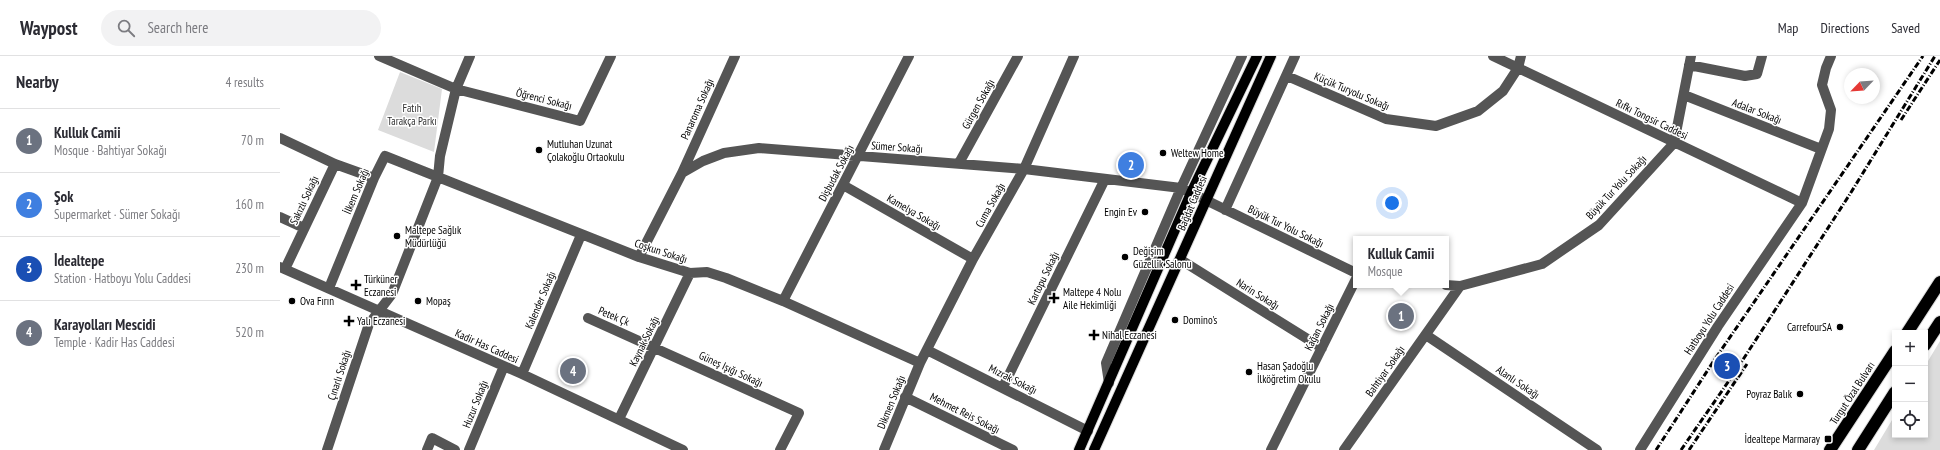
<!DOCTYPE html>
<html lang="en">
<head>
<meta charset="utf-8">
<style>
  :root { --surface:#fff; --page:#f2f2f3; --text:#2b2b33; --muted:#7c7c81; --line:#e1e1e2; --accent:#db2777 }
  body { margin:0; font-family:"PT Sans Narrow",sans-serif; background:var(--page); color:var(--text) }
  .controls { position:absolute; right:12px; bottom:12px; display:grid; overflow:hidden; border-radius:0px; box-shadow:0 2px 6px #0003 }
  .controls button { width:36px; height:36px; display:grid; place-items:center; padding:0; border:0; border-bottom:1px solid var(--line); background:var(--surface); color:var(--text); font:20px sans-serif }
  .compass { position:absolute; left:1564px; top:12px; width:36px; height:36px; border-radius:50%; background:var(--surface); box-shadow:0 2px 6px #0003; rotate:245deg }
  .you { position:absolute; left:1112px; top:147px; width:14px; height:14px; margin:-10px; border:3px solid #fff; border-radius:50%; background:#1a73e8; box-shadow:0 0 0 6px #1a73e833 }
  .badge { display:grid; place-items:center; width:26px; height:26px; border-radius:50%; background:var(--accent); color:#fff; font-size:13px; font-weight:700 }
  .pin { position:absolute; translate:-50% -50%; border:2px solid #fff; box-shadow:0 1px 4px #0006 }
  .popup { position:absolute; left:1073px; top:180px; width:96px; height:52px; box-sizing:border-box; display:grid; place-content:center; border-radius:0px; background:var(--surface); filter:drop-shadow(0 1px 3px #0005); font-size:13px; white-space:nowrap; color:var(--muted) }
  .popup b { font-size:15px; color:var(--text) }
  .popup::after { content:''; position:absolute; left:50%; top:100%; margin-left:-8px; border:8px solid transparent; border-top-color:var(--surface) }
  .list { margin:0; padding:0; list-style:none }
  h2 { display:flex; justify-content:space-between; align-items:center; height:52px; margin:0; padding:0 16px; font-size:17px }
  h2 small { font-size:13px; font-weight:400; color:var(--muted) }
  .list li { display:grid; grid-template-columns:26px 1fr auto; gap:12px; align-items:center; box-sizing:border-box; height:64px; padding:0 16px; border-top:1px solid var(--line) }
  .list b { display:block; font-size:15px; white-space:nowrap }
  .list p { margin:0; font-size:13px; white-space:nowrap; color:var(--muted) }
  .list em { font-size:13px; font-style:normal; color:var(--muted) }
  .icon { flex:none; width:22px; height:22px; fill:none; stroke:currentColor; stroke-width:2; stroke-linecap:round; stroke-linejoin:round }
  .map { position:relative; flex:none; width:1660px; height:394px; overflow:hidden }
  header { display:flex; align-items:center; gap:24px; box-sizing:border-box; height:56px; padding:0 20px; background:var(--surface); border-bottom:1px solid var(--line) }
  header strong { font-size:19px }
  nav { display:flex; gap:22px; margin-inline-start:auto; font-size:14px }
  .search { width:280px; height:36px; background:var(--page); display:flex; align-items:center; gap:10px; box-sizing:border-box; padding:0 14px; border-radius:22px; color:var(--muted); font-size:15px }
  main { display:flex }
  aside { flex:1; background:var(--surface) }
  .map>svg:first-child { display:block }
  .green { fill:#dcdcdc }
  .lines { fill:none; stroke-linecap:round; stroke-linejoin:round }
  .major-casing { stroke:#dbdbdb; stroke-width:12 }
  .highway-casing { stroke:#dbdbdb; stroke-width:14 }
  .minor { stroke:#555; stroke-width:10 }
  .major { stroke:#000; stroke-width:10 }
  .highway { stroke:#000; stroke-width:12 }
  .rail { stroke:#000; stroke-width:3; stroke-dasharray:6 2 1 2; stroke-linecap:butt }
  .poi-dot { fill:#000; stroke:#fff; stroke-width:1.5 }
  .labels { text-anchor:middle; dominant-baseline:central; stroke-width:3; stroke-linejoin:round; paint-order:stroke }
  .street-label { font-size:11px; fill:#000; stroke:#fff }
  .park-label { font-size:11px; fill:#333; stroke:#fff }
  .poi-label { font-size:11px; fill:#000; stroke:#fff; text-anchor:start }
</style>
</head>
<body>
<header>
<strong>Waypost</strong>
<div class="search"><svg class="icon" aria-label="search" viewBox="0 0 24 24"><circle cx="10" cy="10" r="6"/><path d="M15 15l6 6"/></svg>Search here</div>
<nav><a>Map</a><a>Directions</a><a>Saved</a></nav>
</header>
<main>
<aside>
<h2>Nearby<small>4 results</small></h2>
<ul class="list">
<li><span class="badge" style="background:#6b7280">1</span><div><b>Kulluk Camii</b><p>Mosque · Bahtiyar Sokağı</p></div><em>70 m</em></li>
<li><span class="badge" style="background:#3f7fe0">2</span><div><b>Şok</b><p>Supermarket · Sümer Sokağı</p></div><em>160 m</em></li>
<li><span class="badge" style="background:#1a4fb4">3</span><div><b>İdealtepe</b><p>Station · Hatboyu Yolu Caddesi</p></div><em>230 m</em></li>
<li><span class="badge" style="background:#6b7280">4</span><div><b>Karayolları Mescidi</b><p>Temple · Kadir Has Caddesi</p></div><em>520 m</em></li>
</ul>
</aside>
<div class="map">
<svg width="1660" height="394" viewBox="0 0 1660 394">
  <rect width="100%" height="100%" fill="#fff"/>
  <path class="green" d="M120,16l42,17 -8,63 -56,-22z
    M1660,285v109h-66l21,-35v20h30v-69z"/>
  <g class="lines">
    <defs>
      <path id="major" d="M799,394l112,-257 66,-137
        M814,394l177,-394"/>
      <path id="highway" d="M1627,277l33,-51
        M1645,289l15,-23
        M1550,394l65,-99
        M1578,394l37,-58"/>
    </defs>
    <use href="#major" class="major-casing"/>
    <use href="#highway" class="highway-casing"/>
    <path class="minor" d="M99,0l77,33 124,32 31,-65
      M1213,0l309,147
      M1409,9l56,11 12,-2 5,-18
      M1007,20l99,43 50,7 42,-15 25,-20 15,-23 3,-12
      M1404,39l137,54
      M0,82l55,26 39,14
      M679,107l59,-107
      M402,117l53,-117
      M563,129l130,74
      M945,154l70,-154
      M0,161l24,11
      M359,201l43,-84 21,-12 21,-8 35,-5 265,21 157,19 175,85
      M901,204l141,88
      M0,211l242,107 161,76
      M5,213l50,-105
      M1166,229l14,1 82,-22 57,-39 75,-82 17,-87
      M49,232l45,-110 11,-22 254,101 51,16 17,-1 19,6 57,23 137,62
      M503,245l126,-245
      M308,262l211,95 -19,37
      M1146,279l171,115
      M647,294l161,81
      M242,318l59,-139
      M829,327l-3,-20 75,-175 61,-132
      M723,331l102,-208
      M625,341l108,53
      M339,363l71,-146
      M47,394l42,-126 23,-30 46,-117 2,-21 16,-67 14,-33
      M147,394l5,-12 23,12
      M189,394l35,-84
      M604,394l36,-87 53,-104 51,-90 50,-113
      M991,394l85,-171
      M1064,394l116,-164
      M1360,394l78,-124 84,-123 27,-74 2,-19 -9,-25 4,-17 5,-12"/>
    <use href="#major" class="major"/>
    <use href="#highway" class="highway"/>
    <path class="rail" d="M1621,64l39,-60
      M1376,394l59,-91 208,-303
      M1401,394l54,-78 115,-178 85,-138
      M1409,394l58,-86"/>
  </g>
  <g class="poi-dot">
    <circle cx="259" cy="94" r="4"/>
    <circle cx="883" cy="97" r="4"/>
    <circle cx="865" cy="156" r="4"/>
    <circle cx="117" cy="180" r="4"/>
    <circle cx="845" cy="201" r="4"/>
    <path d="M74 223h4v4h4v4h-4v4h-4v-4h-4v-4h4z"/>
    <path d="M772 236h4v4h4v4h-4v4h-4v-4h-4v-4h4z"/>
    <circle cx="12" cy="245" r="4"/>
    <circle cx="138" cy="245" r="4"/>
    <circle cx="895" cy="264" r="4"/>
    <path d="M67 259h4v4h4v4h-4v4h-4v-4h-4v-4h4z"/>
    <circle cx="1560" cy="271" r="4"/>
    <path d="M812 273h4v4h4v4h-4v4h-4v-4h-4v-4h4z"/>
    <circle cx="969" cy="316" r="4"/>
    <circle cx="1520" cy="338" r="4"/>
    <rect x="1544" y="379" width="8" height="8" rx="2"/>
  </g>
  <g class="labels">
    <g class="street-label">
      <text transform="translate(1072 35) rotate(23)">Küçük Turyolu Sokağı</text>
      <text transform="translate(264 43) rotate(14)">Öğrenci Sokağı</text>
      <text transform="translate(698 48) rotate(-61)">Gürgen Sokağı</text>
      <text transform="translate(417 53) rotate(-66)">Panaroma Sokağı</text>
      <text transform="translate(1477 55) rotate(21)">Adalar Sokağı</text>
      <text transform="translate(1372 63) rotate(26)">Rıfkı Tongsir Caddesi</text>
      <text transform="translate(617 91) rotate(4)">Sümer Sokağı</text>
      <text transform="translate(556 117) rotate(-62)">Dişbudak Sokağı</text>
      <text transform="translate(1336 131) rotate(-47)">Büyük Tur Yolu Sokağı</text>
      <text transform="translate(76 135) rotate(-67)">İlkem Sokağı</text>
      <text transform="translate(24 144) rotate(-65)">Sakızlı Sokağı</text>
      <text transform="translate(912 147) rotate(-67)">Bağdat Caddesi</text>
      <text transform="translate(710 149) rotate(-61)">Cuma Sokağı</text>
      <text transform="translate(634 156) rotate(30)">Kamelya Sokağı</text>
      <text transform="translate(1006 170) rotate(26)">Büyük Tur Yolu Sokağı</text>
      <text transform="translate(381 195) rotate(18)">Coşkun Sokağı</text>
      <text transform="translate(763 222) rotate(-64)">Kartopu Sokağı</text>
      <text transform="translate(978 238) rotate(32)">Narin Sokağı</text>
      <text transform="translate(260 244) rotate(-67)">Kalender Sokağı</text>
      <text transform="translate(334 260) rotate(23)">Petek Çk</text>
      <text transform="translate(1429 263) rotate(-57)">Hatboyu Yolu Caddesi</text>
      <text transform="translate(1039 271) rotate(-63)">Kağan Sokağı</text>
      <text transform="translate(364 285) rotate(-64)">Kaynak Sokağı</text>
      <text transform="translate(207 290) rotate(24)">Kadir Has Caddesi</text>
      <text transform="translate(451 313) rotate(25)">Güneş Işığı Sokağı</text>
      <text transform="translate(1105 315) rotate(-55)">Bahtiyar Sokağı</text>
      <text transform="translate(59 319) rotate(-72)">Çınarlı Sokağı</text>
      <text transform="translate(733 323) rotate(27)">Mızrak Sokağı</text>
      <text transform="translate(1238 326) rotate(34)">Alanlı Sokağı</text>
      <text transform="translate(1572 337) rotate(-57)">Turgut Özal Bulvarı</text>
      <text transform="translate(611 346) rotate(-68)">Dikmen Sokağı</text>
      <text transform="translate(195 348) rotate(-68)">Huzur Sokağı</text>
      <text transform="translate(685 357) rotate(27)">Mehmet Reis Sokağı</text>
    </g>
    <g class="park-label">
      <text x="132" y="52">Fatıh<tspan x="132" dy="13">Tarakça Parkı</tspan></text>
    </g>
    <g class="poi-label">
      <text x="267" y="88">Mutluhan Uzunat<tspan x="267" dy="13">Çolakoğlu Ortaokulu</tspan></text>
      <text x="891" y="97">Weltew Home</text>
      <text x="857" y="156" text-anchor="end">Engin Ev</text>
      <text x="125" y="174">Maltepe Sağlık<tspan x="125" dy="13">Müdürlüğü</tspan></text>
      <text x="853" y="195">Değişim<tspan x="853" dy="13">Güzellik Salonu</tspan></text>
      <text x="84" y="223">Türküner<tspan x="84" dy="13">Eczanesi</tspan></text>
      <text x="783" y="236">Maltepe 4 Nolu<tspan x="783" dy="13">Aile Hekimliği</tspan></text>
      <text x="20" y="245">Ova Fırın</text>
      <text x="146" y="245">Mopaş</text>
      <text x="903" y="264">Domino's</text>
      <text x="77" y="265">Yalı Eczanesi</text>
      <text x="1552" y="271" text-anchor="end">CarrefourSA</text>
      <text x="822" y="279">Nihal Eczanesi</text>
      <text x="977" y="310">Hasan Şadoğlu<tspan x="977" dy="13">İlköğretim Okulu</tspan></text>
      <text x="1512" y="338" text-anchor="end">Poyraz Balık</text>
      <text x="1540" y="383" text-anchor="end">İdealtepe Marmaray</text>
    </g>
  </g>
</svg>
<div class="controls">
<button>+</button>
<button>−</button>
<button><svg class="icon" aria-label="locate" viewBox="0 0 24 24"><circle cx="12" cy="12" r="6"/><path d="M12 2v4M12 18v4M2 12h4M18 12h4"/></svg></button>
</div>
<svg class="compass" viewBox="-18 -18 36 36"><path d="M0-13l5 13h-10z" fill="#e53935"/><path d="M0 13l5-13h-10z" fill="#7c7c81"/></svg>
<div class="you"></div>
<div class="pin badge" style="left:1121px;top:260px;background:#6b7280">1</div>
<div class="popup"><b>Kulluk Camii</b>Mosque</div>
<div class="pin badge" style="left:851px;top:109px;background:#3f7fe0">2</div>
<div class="pin badge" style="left:1447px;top:310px;background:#1a4fb4">3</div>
<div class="pin badge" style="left:293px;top:315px;background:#6b7280">4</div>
</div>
</main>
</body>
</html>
